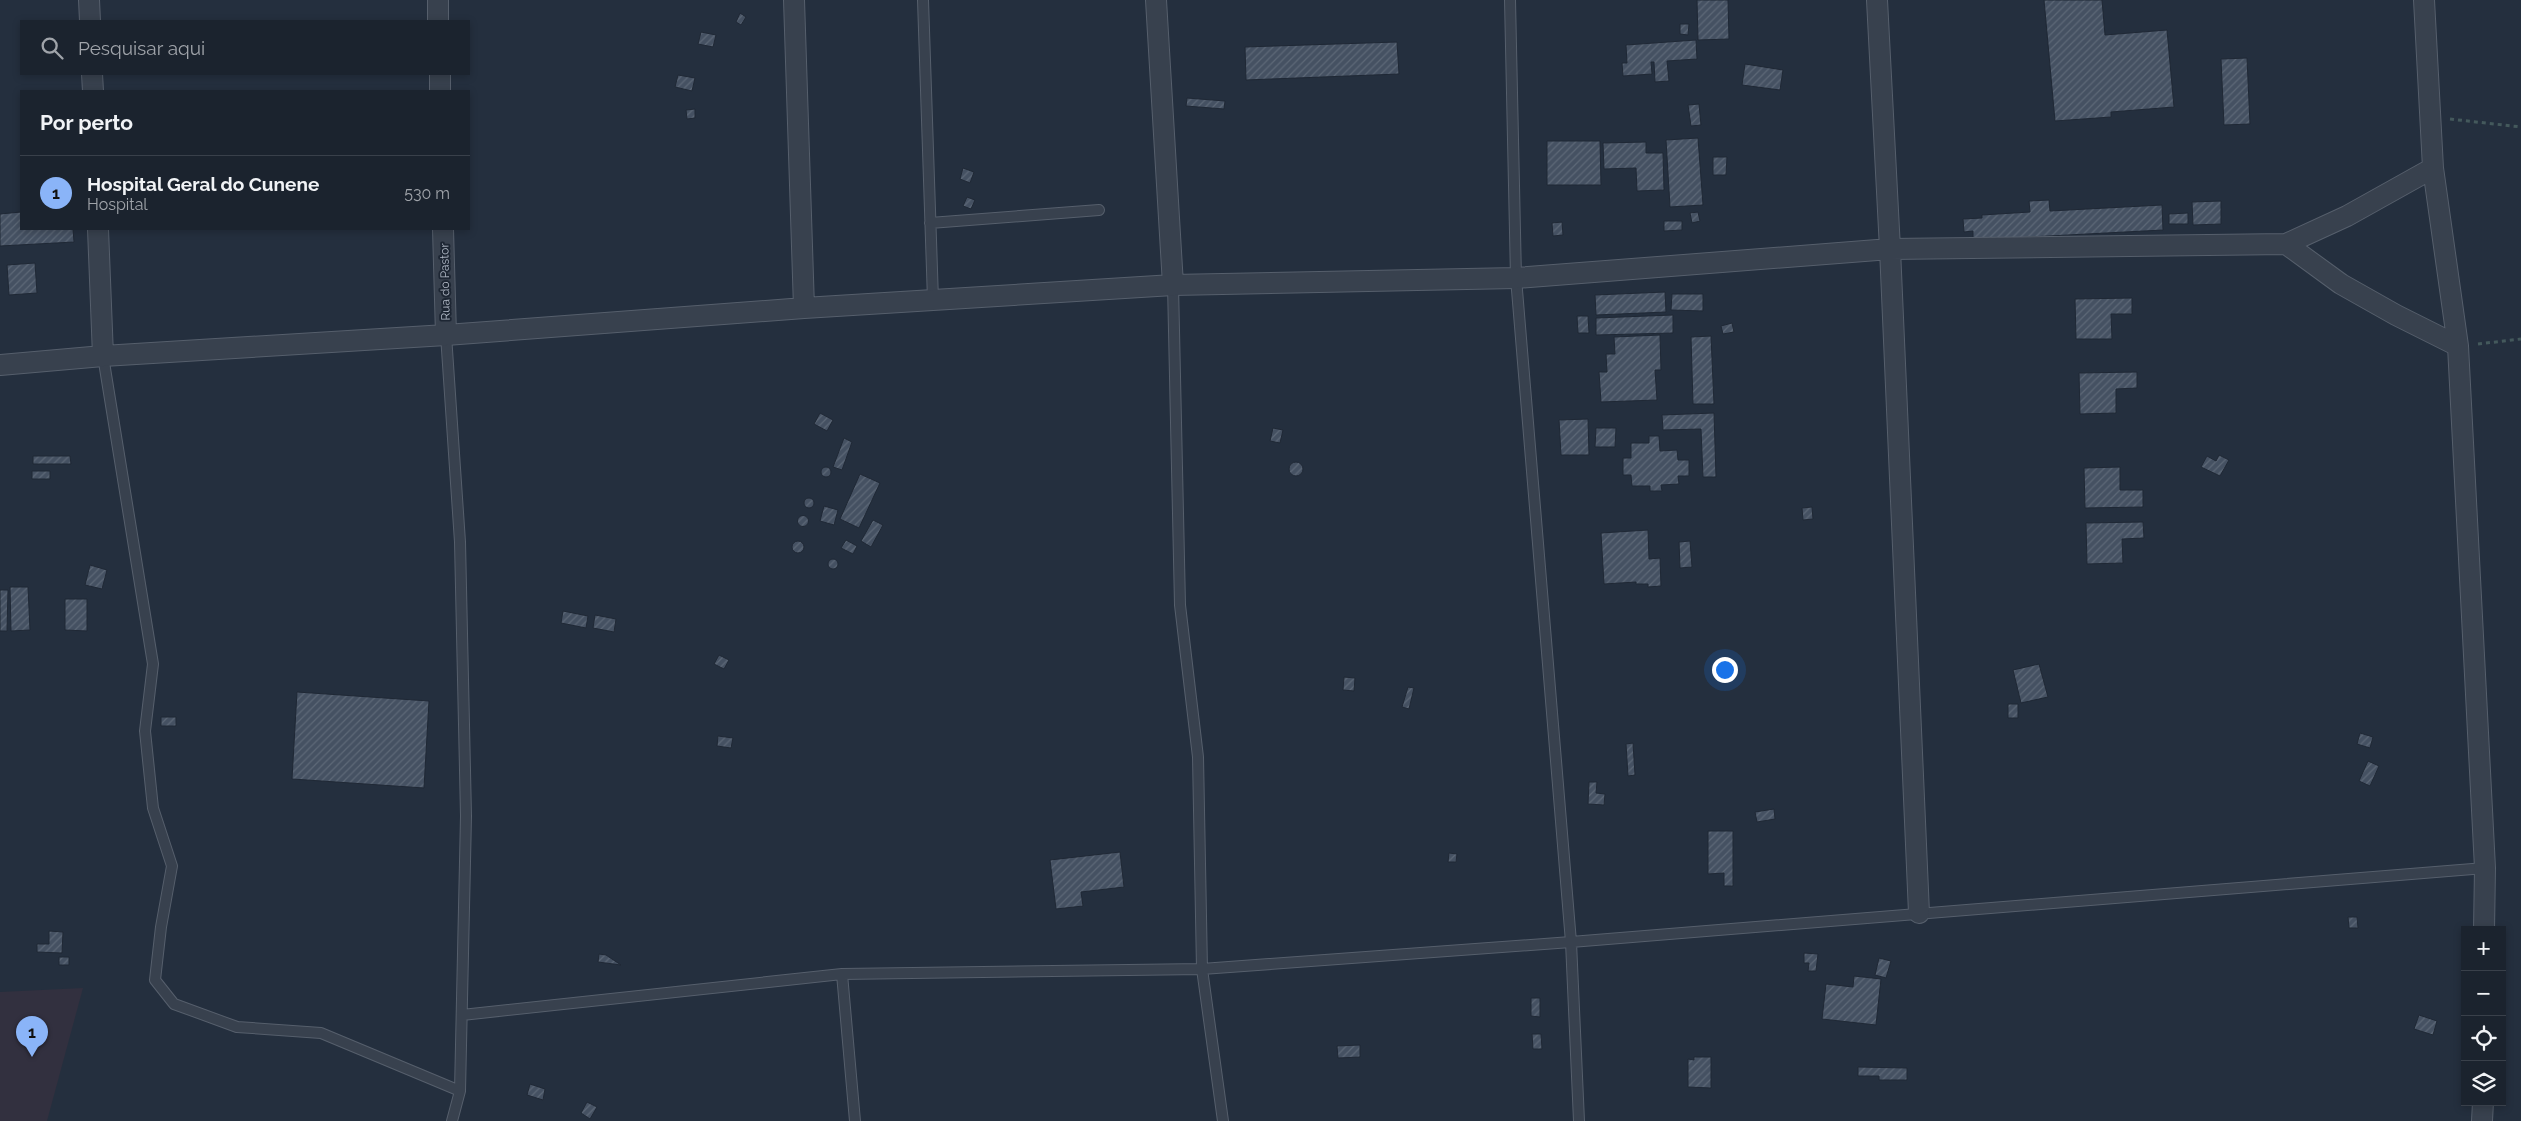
<!DOCTYPE html>
<html lang="pt">
<head>
<meta charset="utf-8">
<style>
  :root { --surface:#1b232e; --page:#242b36; --text:#f1f3f6; --muted:#a0a4aa; --line:#39404a; --accent:#8ab4f8 }
  body { margin:0; font-family:Raleway,sans-serif; background:var(--page); color:var(--text) }
  .controls { position:absolute; right:15px; bottom:15px; display:grid; overflow:hidden; border-radius:0px; box-shadow:0 2px 8px #0003 }
  .controls button { width:45px; height:45px; display:grid; place-items:center; padding:0; border:0; border-bottom:1px solid var(--line); background:var(--surface); color:var(--text); font:25px sans-serif }
  .you { position:absolute; left:1724px; top:669px; width:18px; height:18px; margin:-12px; border:4px solid #fff; border-radius:50%; background:#1a73e8; box-shadow:0 0 0 8px #1a73e833 }
  .badge { display:grid; place-items:center; width:32px; height:32px; border-radius:50%; background:var(--accent); color:#111; font-size:16px; font-weight:700 }
  .pin { position:absolute; translate:-50% -41px; filter:drop-shadow(0 1px 2px #0008) }
  .pin::after { content:''; position:absolute; top:26px; width:18px; height:15px; background:inherit; clip-path:polygon(0 0,100% 0,50% 100%) }
  .list { margin:0; padding:0; list-style:none }
  h2 { display:flex; justify-content:space-between; align-items:center; height:65px; margin:0; padding:0 20px; font-size:21px }
  h2 small { font-size:16px; font-weight:400; color:var(--muted) }
  .list li { display:grid; grid-template-columns:32px 1fr auto; gap:15px; align-items:center; box-sizing:border-box; height:75px; padding:0 20px; border-top:1px solid var(--line) }
  .list b { display:block; font-size:19px; white-space:nowrap }
  .list p { margin:0; font-size:16px; white-space:nowrap; color:var(--muted) }
  .list em { font-size:16px; font-style:normal; color:var(--muted) }
  .icon { flex:none; width:28px; height:28px; fill:none; stroke:currentColor; stroke-width:2; stroke-linecap:round; stroke-linejoin:round }
  .map { position:relative; flex:none; width:2521px; height:1121px; overflow:hidden }
  .search { position:absolute; background:var(--surface); box-shadow:0 2px 8px #0003; left:20px; top:20px; width:450px; height:55px; display:flex; align-items:center; gap:12px; box-sizing:border-box; padding:0 18px; border-radius:0px; color:var(--muted); font-size:19px }
  .panel { position:absolute; background:var(--surface); box-shadow:0 2px 8px #0003; left:20px; top:90px; width:450px; height:140px; border-radius:0px }
  .map>svg:first-child { display:block }
  .medical { fill:#32303f }
  .building { fill:url(#building-hatch); stroke:#1f2835 }
  .lines { fill:none; stroke-linecap:round; stroke-linejoin:round }
  .lane-casing { stroke:#565f6c; stroke-width:12 }
  .street-casing { stroke:#565f6c; stroke-width:22 }
  .path { stroke:#44595c; stroke-width:3; stroke-dasharray:4 4; stroke-linecap:butt }
  .lane { stroke:#38414e; stroke-width:10 }
  .street { stroke:#38414e; stroke-width:20 }
  .labels { text-anchor:middle; dominant-baseline:central; stroke-width:4; stroke-linejoin:round; paint-order:stroke }
  .street-label { font-size:12px; fill:#b4bcc9; stroke:#1d2633 }
</style>
</head>
<body>
<div class="map">
<svg width="2521" height="1121" viewBox="0 0 2521 1121">
  <defs>
    <pattern id="building-hatch" width="6" height="6" patternUnits="userSpaceOnUse" patternTransform="scale(1.25)"><rect width="6" height="6" fill="#455162"/><path d="M-1 1l2-2M0 6l6-6M5 7l2-2" fill="none" stroke="#5d6877"/></pattern>
  </defs>
  <rect width="100%" height="100%" fill="#242f3e"/>
  <path class="medical" d="M83,988l-36,133h-47v-129z"/>
  <path class="building" d="M1697,0h31l1,39 -31,1z
    M2044,0h58l3,35 62,-5 7,77 -63,5v5l-56,4z
    M740,13l6,4 -5,8 -5,-3z
    M1680,24h9l-1,11 -8,-1z
    M701,32l15,3 -3,12 -15,-3z
    M1696,40l1,19 -30,2 2,20 -14,1 -1,-20h-3l1,12 -29,2 -1,-13h5l-1,-18z
    M1397,42l2,32 -153,6 -1,-33z
    M2247,58l3,66 -26,1 -3,-66z
    M1745,64l38,6 -3,20 -38,-5z
    M678,75l17,3 -3,13 -17,-4z
    M1187,98l38,3 -1,8 -38,-3z
    M1699,104l2,21 -10,1 -3,-21z
    M695,109v9l-8,1 -1,-9z
    M1698,138l5,67 -33,2 -4,-67z
    M1547,141h53l1,44h-54z
    M1646,142v11h17l1,37 -27,1 -1,-23 -32,1 -1,-26z
    M1713,157h14l-1,18h-13z
    M963,168l11,4 -4,11 -10,-4z
    M967,197l8,3 -4,9 -8,-3z
    M2049,200l1,11 112,-6 1,25 -190,10v-9l-9,1 -1,-13 19,-1v-3l48,-3 -1,-11z
    M2221,201v23l-28,1 -1,-23z
    M21,212v17h52l1,13 -74,4v-32z
    M1698,212l2,9 -8,2 -2,-10z
    M2188,213v11h-19v-10z
    M1664,221h18v9l-18,1z
    M1562,222l1,13 -10,1 -1,-13z
    M35,263l2,30 -28,2 -2,-30z
    M1665,292l1,20 -70,3 -1,-20z
    M1672,294h31v17l-32,-1z
    M2132,298v16h-21l1,25h-36l-1,-40z
    M1673,315v18l-77,2v-17z
    M1577,316h11l1,17h-11z
    M1732,323l2,9 -11,2 -2,-8z
    M1660,335l1,35h-6l2,30 -56,2 -2,-30h8l-1,-18h9l-1,-17z
    M1711,336l3,68h-21l-2,-67z
    M2137,372v16l-21,1v24l-36,1 -1,-41z
    M820,413l13,7 -6,11 -13,-7z
    M1714,413l2,64h-13l-2,-48 -38,1 -1,-15z
    M1588,419l1,36h-28l-2,-35z
    M1273,428l10,2 -3,13 -10,-2z
    M1596,428h20l-1,19h-20z
    M1649,436h10l1,15 17,-1 1,10h11v16h-11l1,8 -18,1 1,6h-12v-5h-18l-1,-11h-8v-17h8v-15h18z
    M844,438l8,4 -10,28 -9,-3z
    M2219,455l10,5 -9,16 -19,-9 6,-11 9,5z
    M33,456h37l1,8h-38z
    M1289 469a7 7 0 1 1 14 0a7 7 0 1 1-14 0Z
    M821 472a5 5 0 1 1 10 0a5 5 0 1 1-10 0Z
    M2120,467v23h23v17l-58,1 -1,-40z
    M32,471h18v8h-18z
    M860,474l20,9 -21,45 -19,-9z
    M804 503a5 5 0 1 1 10 0a5 5 0 1 1-10 0Z
    M824,506l14,4 -4,15 -14,-4z
    M1812,507l1,12 -10,1 -1,-12z
    M797.5 521a5.5 5.5 0 1 1 11 0a5.5 5.5 0 1 1-11 0Z
    M873,520l10,5 -12,22 -10,-6z
    M2143,522l1,16 -22,1 1,24 -36,1 -1,-41z
    M1648,530l1,29 11,-1 1,28 -13,1v-3h-12v-2l-32,2 -3,-51z
    M846,540l11,6 -4,8 -12,-6z
    M792 547a6 6 0 1 1 12 0a6 6 0 1 1-12 0Z
    M1690,541l2,26 -12,1 -1,-26z
    M828 564a5 5 0 1 1 10 0a5 5 0 1 1-10 0Z
    M90,565l17,5 -5,19 -17,-4z
    M10,587h18l2,43 -19,1z
    M0,590h8l-1,41h-7z
    M65,599h22v32l-22,-1z
    M563,611l25,5 -2,12 -25,-5z
    M595,615l21,4 -2,13 -21,-4z
    M719,655l10,5 -5,9 -10,-5z
    M2039,664l9,33 -27,6 -8,-33z
    M1344,677l11,1 -1,13 -11,-1z
    M1408,687l6,1 -5,21 -7,-2z
    M297,692l132,9 -5,87 -132,-9z
    M2008,704h10v14h-10z
    M161,717h15v9h-15z
    M2360,733l13,4 -3,11 -13,-4z
    M718,736l15,2 -2,10 -14,-2z
    M1633,743l2,32 -7,1 -2,-32z
    M2368,761l11,5 -9,20 -11,-5z
    M1589,782h8l-1,11 9,1 -1,11 -16,-1z
    M1774,809l1,10 -18,3 -2,-10z
    M1708,831h25v55h-9v-13l-16,1z
    M1120,852l4,35 -43,5 2,14 -27,3 -6,-49z
    M1449,853l8,1 -1,8h-8z
    M2348,917h9l1,11h-9z
    M49,931l14,1 -1,21 -25,-1v-8h12z
    M1804,953l14,1 -2,17h-8l1,-8h-5z
    M599,954l7,1 15,10 -23,-3z
    M59,957h10v8h-10z
    M1879,958l12,3 -5,17 -11,-3z
    M1854,976l27,3 -5,46 -54,-6 4,-35 27,3z
    M1531,998h9v19l-9,-1z
    M2419,1015l18,6 -4,14 -19,-6z
    M1532,1034h9l1,15h-9z
    M1360,1045v12l-22,1 -1,-12z
    M1694,1057h17v31l-23,-1v-28l6,1z
    M1858,1067l49,1v12h-28v-4h-21z
    M530,1084l15,5 -2,11 -16,-5z
    M587,1102l10,5 -7,12 -9,-6z"/>
  <g class="lines">
    <defs>
      <path id="lane" d="M923,0l10,300
        M1510,0l6,278 55,664 8,179
        M930,223l169,-13
        M1173,285l7,320 18,152 4,212 21,152
        M446,335l14,207 6,274 -6,275 -8,30
        M103,356l50,308 -8,67 8,77 19,58 -11,61 -6,53 19,24 63,23 84,6 139,58
        M462,1015l380,-41
        M855,1121l-13,-147 360,-5 369,-27 914,-74"/>
      <path id="street" d="M89,0l1,21
        M438,0v21
        M794,0l10,308
        M1156,0l17,285
        M1877,0l13,249 29,664
        M2424,0l9,168 25,178 27,522 -1,62
        M92,74l1,17
        M440,74v17
        M98,229l5,127
        M443,229l3,106
        M2286,244l55,40 55,31 62,31
        M0,365l103,-9 343,-21 358,-27 369,-23 343,-7 374,-29 396,-5 61,-28 86,-48
        M2482,1121l1,-19"/>
    </defs>
    <use href="#lane" class="lane-casing"/>
    <use href="#street" class="street-casing"/>
    <path class="path" d="M2450,119l71,8
      M2478,344l43,-5"/>
    <use href="#lane" class="lane"/>
    <use href="#street" class="street"/>
  </g>
  <g class="labels">
    <g class="street-label">
      <text transform="translate(445 282) rotate(-91)">Rua do Pastor</text>
    </g>
  </g>
</svg>
<div class="controls">
<button>+</button>
<button>−</button>
<button><svg class="icon" aria-label="locate" viewBox="0 0 24 24"><circle cx="12" cy="12" r="6"/><path d="M12 2v4M12 18v4M2 12h4M18 12h4"/></svg></button>
<button><svg class="icon" aria-label="layers" viewBox="0 0 24 24"><path d="M12 4l9 5-9 5-9-5zM3 14l9 5 9-5"/></svg></button>
</div>
<div class="you"></div>
<div class="pin badge" style="left:32px;top:1057px">1</div>
<div class="search"><svg class="icon" aria-label="search" viewBox="0 0 24 24"><circle cx="10" cy="10" r="6"/><path d="M15 15l6 6"/></svg>Pesquisar aqui</div>
<section class="panel">
<h2>Por perto<small></small></h2>
<ul class="list">
<li><span class="badge">1</span><div><b>Hospital Geral do Cunene</b><p>Hospital</p></div><em>530 m</em></li>
</ul>
</section>
</div>
</body>
</html>
